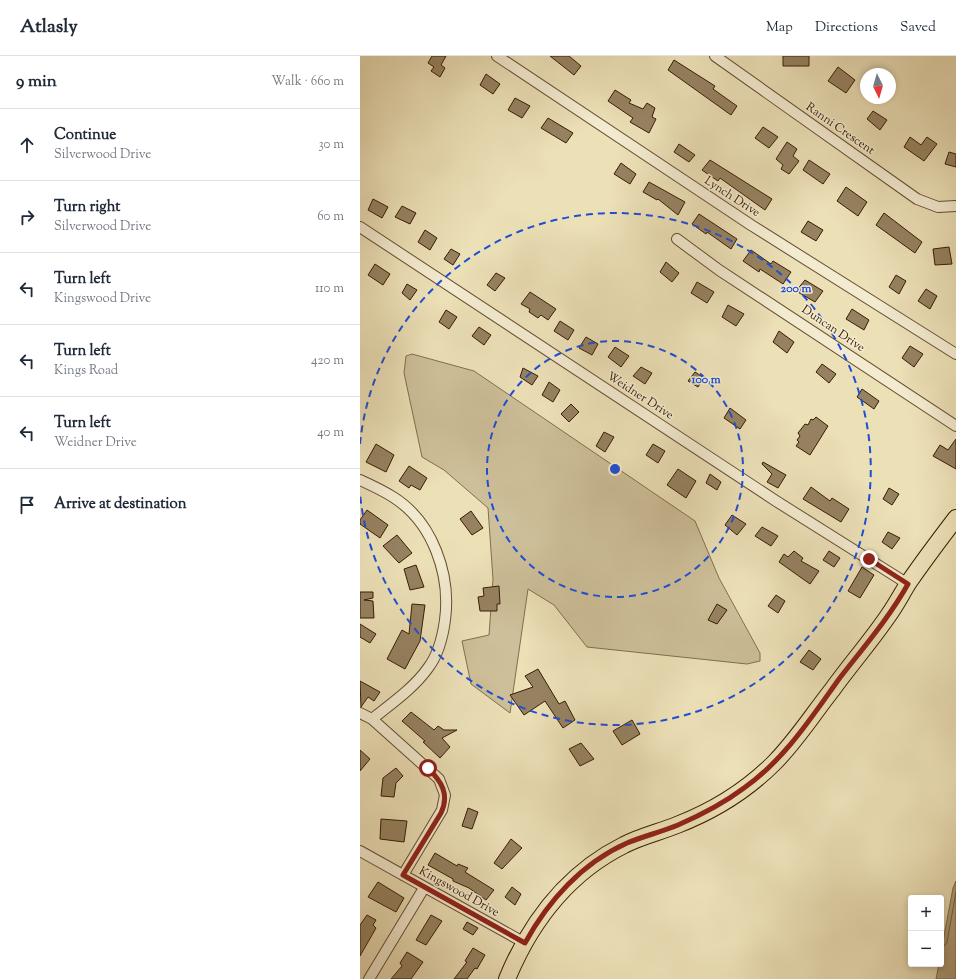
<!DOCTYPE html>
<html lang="en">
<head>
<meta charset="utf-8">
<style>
  :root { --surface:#fff; --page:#f6f6f7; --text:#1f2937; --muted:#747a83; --line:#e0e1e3 }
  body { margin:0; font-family:"Sorts Mill Goudy",serif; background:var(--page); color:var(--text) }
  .controls { position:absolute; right:12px; bottom:12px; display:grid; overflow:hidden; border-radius:4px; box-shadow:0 2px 6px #0003 }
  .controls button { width:36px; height:36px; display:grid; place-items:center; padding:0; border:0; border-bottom:1px solid var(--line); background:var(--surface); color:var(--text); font:20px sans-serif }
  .compass { position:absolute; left:500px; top:12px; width:36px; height:36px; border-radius:50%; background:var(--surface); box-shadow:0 2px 6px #0003; rotate:175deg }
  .stop { position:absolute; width:12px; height:12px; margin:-9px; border:3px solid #8f2418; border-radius:50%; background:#fff }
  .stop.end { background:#8f2418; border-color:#fff; box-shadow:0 1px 4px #0008 }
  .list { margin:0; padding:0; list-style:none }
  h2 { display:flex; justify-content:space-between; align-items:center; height:52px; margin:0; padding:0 16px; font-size:17px }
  h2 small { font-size:13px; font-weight:400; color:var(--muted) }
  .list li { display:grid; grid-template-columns:26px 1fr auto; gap:12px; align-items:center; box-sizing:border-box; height:72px; padding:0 16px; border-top:1px solid var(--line) }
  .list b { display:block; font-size:15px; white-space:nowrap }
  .list p { margin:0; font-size:13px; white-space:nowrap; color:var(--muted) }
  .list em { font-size:13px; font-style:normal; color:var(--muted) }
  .icon { flex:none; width:22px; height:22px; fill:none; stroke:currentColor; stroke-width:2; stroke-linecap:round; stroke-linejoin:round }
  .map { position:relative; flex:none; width:596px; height:923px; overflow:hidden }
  header { display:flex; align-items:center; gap:24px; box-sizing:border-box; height:56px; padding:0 20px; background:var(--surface); border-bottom:1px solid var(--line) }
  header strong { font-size:19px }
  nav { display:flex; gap:22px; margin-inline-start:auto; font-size:14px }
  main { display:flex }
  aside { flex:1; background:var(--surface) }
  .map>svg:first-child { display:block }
  .green { fill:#cdbf99; stroke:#826e4e }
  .water { fill:#af9d7a; stroke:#7f694b }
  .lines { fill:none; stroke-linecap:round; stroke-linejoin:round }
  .shore { stroke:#745c3f; stroke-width:1 }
  .building { fill:#968261; stroke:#381c04 }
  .street-casing { stroke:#654d31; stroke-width:12 }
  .primary-casing { stroke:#381c04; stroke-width:18 }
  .street { stroke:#f3ebd0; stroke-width:10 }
  .primary { stroke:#ece0b7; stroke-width:16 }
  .route { stroke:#8f2418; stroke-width:5 }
  .ring { fill:none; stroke:#1d4ed8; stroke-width:2; stroke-dasharray:7 5 }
  .labels { text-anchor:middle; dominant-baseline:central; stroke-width:3; stroke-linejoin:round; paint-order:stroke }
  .street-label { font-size:12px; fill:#381c04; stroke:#f3ebd0 }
  .centre { fill:#1d4ed8; stroke:#f3ebd0; stroke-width:2 }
  .ring-label { font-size:12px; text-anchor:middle; font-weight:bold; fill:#1d4ed8; stroke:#f3ebd0; stroke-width:3; stroke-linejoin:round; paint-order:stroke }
</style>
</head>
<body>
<header>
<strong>Atlasly</strong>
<nav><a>Map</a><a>Directions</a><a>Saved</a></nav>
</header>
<main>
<aside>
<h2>9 min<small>Walk · 660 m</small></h2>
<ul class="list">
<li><svg class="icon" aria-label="ahead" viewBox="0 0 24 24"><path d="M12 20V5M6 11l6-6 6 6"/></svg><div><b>Continue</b><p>Silverwood Drive</p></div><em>30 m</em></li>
<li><svg class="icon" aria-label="right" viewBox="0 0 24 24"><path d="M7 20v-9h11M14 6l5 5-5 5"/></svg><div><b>Turn right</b><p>Silverwood Drive</p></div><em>60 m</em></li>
<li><svg class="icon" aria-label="left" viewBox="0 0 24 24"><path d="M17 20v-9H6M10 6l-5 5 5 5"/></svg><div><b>Turn left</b><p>Kingswood Drive</p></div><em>110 m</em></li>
<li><svg class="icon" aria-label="left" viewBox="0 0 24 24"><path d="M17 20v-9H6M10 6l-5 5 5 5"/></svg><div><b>Turn left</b><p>Kings Road</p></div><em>420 m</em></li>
<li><svg class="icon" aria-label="left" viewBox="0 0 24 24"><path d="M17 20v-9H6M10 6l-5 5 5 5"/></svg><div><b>Turn left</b><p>Weidner Drive</p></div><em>40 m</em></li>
<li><svg class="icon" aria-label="arrive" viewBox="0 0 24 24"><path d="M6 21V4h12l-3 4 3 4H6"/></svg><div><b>Arrive at destination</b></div></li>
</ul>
</aside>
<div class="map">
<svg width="596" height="923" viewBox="0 0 596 923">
  <rect width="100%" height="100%" fill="#ece0b7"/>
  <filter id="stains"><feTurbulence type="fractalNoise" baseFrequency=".005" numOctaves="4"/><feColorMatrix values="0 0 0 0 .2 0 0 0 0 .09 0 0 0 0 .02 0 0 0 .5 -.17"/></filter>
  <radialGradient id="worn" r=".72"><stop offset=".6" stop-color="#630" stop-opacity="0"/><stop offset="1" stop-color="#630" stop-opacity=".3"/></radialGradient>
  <path class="green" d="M52,298l62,17 221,150 24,57 41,75v8l-13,3 -160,-17 -33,-42 -26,-16 -18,124 -39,-29 -9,-43 27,-6 4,-56 -5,-71 -44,-38 -22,-13 -18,-84 2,-17z"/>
  <path class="water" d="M596,825v98h-20l3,-15h2v-12l12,-64z"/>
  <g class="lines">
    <path class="shore" d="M581,890l4,-1 2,-3 9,-50"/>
  </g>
  <path class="building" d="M72,0h14l-5,9 4,3 -5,9 -9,-6 3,-4 -6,-4z
    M190,0h19l12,10 -7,9z
    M423,0h26v10h-26z
    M314,4l41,26 -2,3 24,17 -6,9 -63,-45z
    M478,11l17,13 -9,13 -18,-12z
    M126,18l14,10 -7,10 -13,-9z
    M255,34l16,10 -2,3 14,6 4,-6 8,5 -3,9 4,2 -7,14 -19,-11 3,-4 -25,-17z
    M155,42l15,8 -8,12 -14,-8z
    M513,55l14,9 -7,10 -13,-11z
    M188,62l25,15 -7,10 -25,-15z
    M403,71l15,10 -9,11 -14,-10z
    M550,81l11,8 6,-8 10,7 -13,17 -20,-14z
    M427,86l10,7 -4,7 6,5 -10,13 -8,-5 2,-4 -7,-6z
    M319,88l16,11 -6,7 -15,-10z
    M589,96l7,2v13l-11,-3z
    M350,104l62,39 -7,11 -45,-32 -2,3 -16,-11z
    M449,104l21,14 -7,10 -20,-14z
    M261,107l15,11 -6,10 -16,-10z
    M289,126l36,20 -7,13 -20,-16 -1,1 -14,-8z
    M486,131l21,15 -9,14 -21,-15z
    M13,143l15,8 -6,11 -14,-8z
    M42,150l14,7 -6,11 -15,-7z
    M524,157l38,29 -7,11 -39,-28z
    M339,158l38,25 -6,10 -24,-17 -1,2 -14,-10z
    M448,165l15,9 -7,11 -15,-9z
    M65,174l12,8 -7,12 -12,-8z
    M589,191l3,17 -17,1 -2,-16z
    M91,193l9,5 -7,11 -9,-6z
    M391,194l20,14 2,-3 18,11 -8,12 -23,-15 -1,3 -16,-11z
    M306,206l13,11 -7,9 -12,-10z
    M15,208l15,10 -7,11 -15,-10z
    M136,217l9,5 -10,13 -8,-6z
    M536,219l10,6 -7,13 -10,-7z
    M445,224l18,11 -8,11 -19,-11z
    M337,226l17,10 -7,11 -16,-10z
    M47,228l10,6 -7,10 -8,-7z
    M566,233l11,7 -7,13 -12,-8z
    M170,236l26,17 -8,11 -7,-5 -3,3 -9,-6 1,-3 -9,-5z
    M368,249l16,9 -8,12 -14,-9z
    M492,253l17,11 -5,10 -18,-11z
    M86,254l11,7 -8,12 -10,-7z
    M200,265l14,9 -6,10 -14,-9z
    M119,271l12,8 -7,10 -12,-9z
    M419,275l15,11 -7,11 -14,-11z
    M226,281l12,7 -6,11 -13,-7z
    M550,290l13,8 -9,13 -12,-9z
    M255,291l14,9 -8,11 -13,-10z
    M462,308l14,10 -7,9 -13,-11z
    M281,311l11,6 -7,11 -12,-8z
    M163,312l15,8 -6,9 -12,-8z
    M335,316l9,6 -6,9 -10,-6z
    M189,326l11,8 -7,12 -11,-7z
    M502,333l17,12 -5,8 -17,-12z
    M211,348l8,8 -10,10 -8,-8z
    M370,352l16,12 -6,9 -16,-11z
    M456,361l12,9 -18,29 -14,-9 3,-4 -2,-2 3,-4 -2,-3 7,-9 3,1 3,-6 2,1z
    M244,376l10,5 -9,15 -9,-6z
    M596,383v30l-23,-13 7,-11 8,5z
    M16,388l18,11 -8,17 -20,-10z
    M293,388l12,7 -7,12 -12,-8z
    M403,406l23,13 -8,13 -11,-6 5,-8 -10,-10z
    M49,410l18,12 -7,12 -9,-5 -2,3 -10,-7z
    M318,413l18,12 -10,17 -19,-13z
    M350,418l11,8 -4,8 -11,-7z
    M451,431l19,14 2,-3 17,11 -8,13 -38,-23z
    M529,432l10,6 -7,11 -9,-6z
    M7,454l21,15 -8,13 -20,-14v-4z
    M111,455l12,17 -11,7 -12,-16z
    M372,459l14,9 -9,11 -12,-10z
    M402,471l16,9 -7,10 -16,-10z
    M528,476l12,6 -8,11 -10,-7z
    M37,479l15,18 -13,10 -16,-17z
    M434,495l9,7 -2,3 18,10 -9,13 -31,-22 5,-8 4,3z
    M469,495l11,7 -6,9 -11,-7z
    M56,509l8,22 -14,3 -6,-21z
    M502,511l12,8 -14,23 -12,-7z
    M139,530l1,18h-3v7h-17l-2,-14 6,-1 -1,-8z
    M0,536h13v6l-9,2 9,1 1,17h-14z
    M416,539l9,6 -7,12 -10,-7z
    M52,548l13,1 -5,36 -15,28 -18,-10 15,-29 7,4z
    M357,548l10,6 -10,14 -9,-4z
    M0,568l16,10 -6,9 -10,-6z
    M449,594l12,9 -8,11 -13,-8z
    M178,613l21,35 6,-3 10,19 -12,8 -18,-27 -21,14 -14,-20 23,-8 -8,-11z
    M0,625l20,11 -6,9 -6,-4 -7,10z
    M51,656l23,18 4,-4 6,4h13l-15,8 8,9 -10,11 -17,-16 2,-1 -23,-20z
    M272,664l8,14 -18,11 -9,-14z
    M221,687l13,16 -14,7 -11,-17z
    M0,694l10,9 -10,12z
    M36,712l7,8 -7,7 -2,14 -13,-1 2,-18z
    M108,752l10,4 -6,17 -10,-3z
    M21,763l26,2 -3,21 -24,-3z
    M151,783l11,9 -20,21 -8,-6z
    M75,797l22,13 1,-2 10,4 -3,4 29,18 -8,10 -17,-12 -16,-7v-2l-25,-14z
    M18,826l26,16 -8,14 -28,-15z
    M152,831l9,7 -6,11 -10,-8z
    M7,859l9,5 -3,5 3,3 -16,28v-31z
    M71,859l11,6 -16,24 -10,-5z
    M107,866l11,6 -5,7 -10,-6z
    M113,892l12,7 -8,14 -2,-1 -8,11h-13l13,-17 -2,-1z
    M47,896l16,10 -12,17h-20l11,-13 -2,-3z"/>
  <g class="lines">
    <defs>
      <path id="street" d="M137,0l254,169 205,129
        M355,0l202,143 21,8 18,-1
        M0,171l416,274 132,83
        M317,183l42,31 237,156
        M0,424c11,5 22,10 33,17 40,25 58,78 52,123 -2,15 -7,35 -17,48 -14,20 -37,36 -56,51
        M0,657l12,6 67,60 6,16 -3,15 -39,65
        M0,795l165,92
        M9,923l55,-91"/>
      <path id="primary" d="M147,923c24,-58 61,-106 117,-134 17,-9 36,-13 53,-20 36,-14 70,-35 97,-62 22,-22 39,-49 58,-73 18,-25 39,-49 56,-74 8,-11 14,-23 21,-34 15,-22 31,-43 47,-64"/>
    </defs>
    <use href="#street" class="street-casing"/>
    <use href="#primary" class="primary-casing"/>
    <use href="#street" class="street"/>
    <use href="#primary" class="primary"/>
  </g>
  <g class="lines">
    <path class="route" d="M68,712c13,13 22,26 13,45l-38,62 122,68c23,-42 57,-80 102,-100 17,-7 34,-11 51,-18 23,-10 46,-22 66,-37 40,-28 67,-70 95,-109 24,-31 50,-61 69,-95l-39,-25"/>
  </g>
  <g class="ring">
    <circle cx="255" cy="413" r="128"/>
    <path d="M0 388A256 256 0 1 1 0 438"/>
  </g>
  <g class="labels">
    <g class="street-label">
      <text transform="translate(480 73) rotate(35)">Ranni Crescent</text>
      <text transform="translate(372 141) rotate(33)">Lynch Drive</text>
      <text transform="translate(473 273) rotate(34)">Duncan Drive</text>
      <text transform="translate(280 340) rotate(33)">Weidner Drive</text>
      <text transform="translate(99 836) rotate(29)">Kingswood Drive</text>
    </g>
  </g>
  <circle cx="255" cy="413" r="6" class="centre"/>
  <g class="ring-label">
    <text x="436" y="236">200 m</text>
    <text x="346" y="327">100 m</text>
  </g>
  <rect width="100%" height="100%" filter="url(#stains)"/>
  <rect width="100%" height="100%" fill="url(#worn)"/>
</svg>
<div class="controls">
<button>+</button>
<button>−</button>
</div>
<svg class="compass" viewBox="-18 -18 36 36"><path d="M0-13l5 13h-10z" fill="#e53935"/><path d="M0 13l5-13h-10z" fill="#747a83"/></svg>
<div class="stop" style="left:68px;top:712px"></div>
<div class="stop end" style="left:509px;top:503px"></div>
</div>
</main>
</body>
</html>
